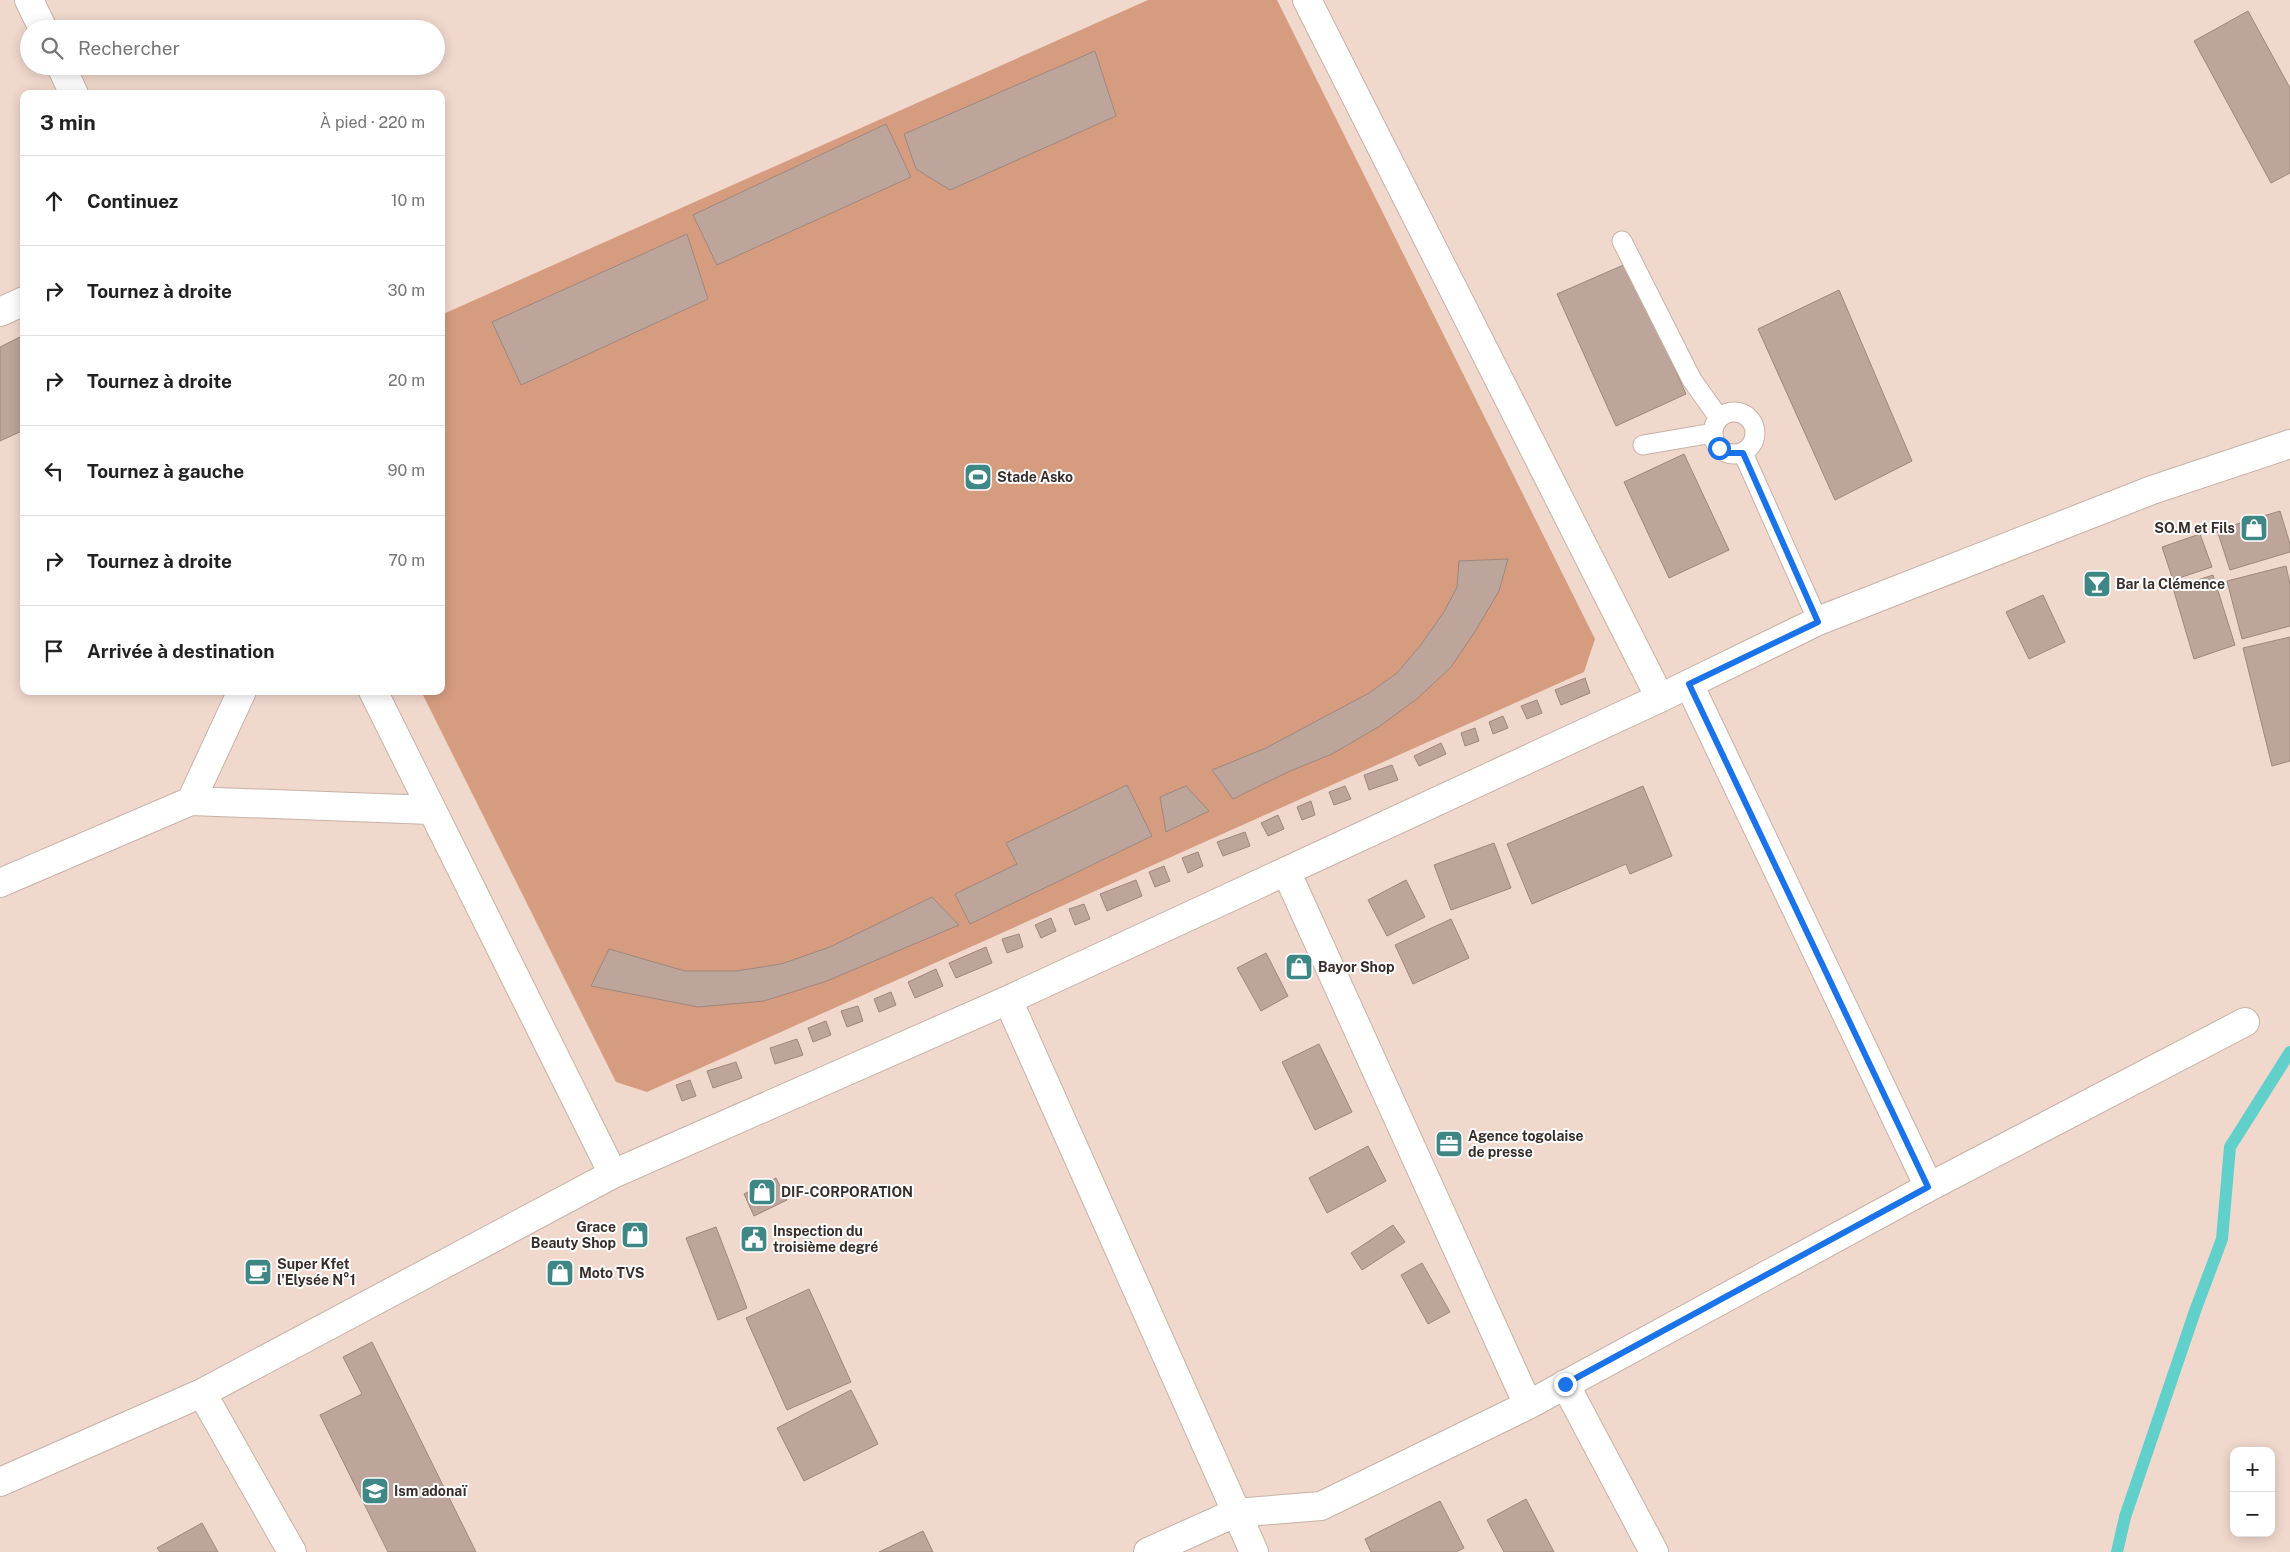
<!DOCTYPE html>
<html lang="fr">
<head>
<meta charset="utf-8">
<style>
  :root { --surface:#fff; --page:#f2f2f2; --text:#222; --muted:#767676; --line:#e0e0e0 }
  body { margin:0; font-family:"Public Sans",sans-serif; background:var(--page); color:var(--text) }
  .controls { position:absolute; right:15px; bottom:15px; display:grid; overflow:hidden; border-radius:10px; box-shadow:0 2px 12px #0003 }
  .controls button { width:45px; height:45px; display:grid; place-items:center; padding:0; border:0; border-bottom:1px solid var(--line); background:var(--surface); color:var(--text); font:25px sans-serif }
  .stop { position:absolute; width:15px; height:15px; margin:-11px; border:4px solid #1a73e8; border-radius:50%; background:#fff }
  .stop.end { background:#1a73e8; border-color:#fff; box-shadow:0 1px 5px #0008 }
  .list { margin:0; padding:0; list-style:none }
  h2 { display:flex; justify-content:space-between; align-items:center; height:65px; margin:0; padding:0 20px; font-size:21px }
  h2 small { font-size:16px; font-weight:400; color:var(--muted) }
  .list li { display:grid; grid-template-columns:32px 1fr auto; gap:15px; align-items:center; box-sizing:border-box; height:90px; padding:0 20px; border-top:1px solid var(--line) }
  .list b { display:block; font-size:19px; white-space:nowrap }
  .list em { font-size:16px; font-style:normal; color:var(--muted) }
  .icon { flex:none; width:28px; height:28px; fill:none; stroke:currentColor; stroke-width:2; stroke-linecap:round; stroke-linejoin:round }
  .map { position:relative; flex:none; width:2290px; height:1552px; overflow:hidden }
  .search { position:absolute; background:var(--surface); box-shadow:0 2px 12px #0003; left:20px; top:20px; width:425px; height:55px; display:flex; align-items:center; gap:12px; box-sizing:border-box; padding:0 18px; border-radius:28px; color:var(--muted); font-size:19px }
  .panel { position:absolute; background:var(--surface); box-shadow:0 2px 12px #0003; left:20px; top:90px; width:425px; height:605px; border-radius:10px }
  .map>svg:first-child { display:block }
  .pitch { fill:#d69c80 }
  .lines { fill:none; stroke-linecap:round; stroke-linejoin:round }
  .stream { stroke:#61cfca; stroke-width:12 }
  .building { fill:#bda59b; stroke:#9d877d }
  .service-casing { stroke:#c8b1a6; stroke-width:21 }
  .minor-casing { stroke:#c8b1a6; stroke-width:30 }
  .service { stroke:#fff; stroke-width:19 }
  .minor { stroke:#fff; stroke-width:28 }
  .route { stroke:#1a73e8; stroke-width:6 }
  .labels { text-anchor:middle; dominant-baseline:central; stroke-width:4; stroke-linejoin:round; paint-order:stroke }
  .poi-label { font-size:14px; font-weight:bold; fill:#372e2a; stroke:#fff; text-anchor:start }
</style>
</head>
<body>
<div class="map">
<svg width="2290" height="1552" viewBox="0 0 2290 1552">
  <rect width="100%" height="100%" fill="#f1d8cd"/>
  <path class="pitch" d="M1148,0h129l318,639 -11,33 -937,420 -31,-10 -195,-391h20v-376z"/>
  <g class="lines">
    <path class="stream" d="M2117,1552l8,-35 70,-206 27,-72 8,-92 60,-95"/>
  </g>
  <path class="building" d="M2248,11l42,77v85l-19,10 -77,-142z
    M1095,51l21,65 -166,74 -34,-21 -12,-35z
    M886,124l25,53 -194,88 -24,-50z
    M687,234l21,65 -187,86 -29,-63z
    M1628,263l58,131 -70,32 -59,-132z
    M1839,290l73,171 -77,39 -77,-171z
    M20,337l4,8v85l-24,11v-94z
    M1684,454l45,96 -60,28 -45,-96z
    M2280,511l10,33v8l-60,18 -13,-40z
    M2200,534l12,33 -39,13 -11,-33z
    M1508,559l-9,32 -23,39 -25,37 -33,31 -38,28 -48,28 -42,17 -57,28 -21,-29 54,-22 103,-55 28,-20 23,-27 24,-34 13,-25 2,-26z
    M2286,566l4,18v42l-48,13 -15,-58z
    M2213,575l22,70 -41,14 -21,-71z
    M2043,595l22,47 -36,17 -23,-47z
    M2290,637v124l-18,5 -29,-118z
    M1585,678l5,15 -29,12 -6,-15z
    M1537,700l5,13 -15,6 -6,-13z
    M1503,716l5,12 -15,6 -4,-12z
    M1475,728l4,13 -14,5 -4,-13z
    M1441,743l5,11 -27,12 -5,-10z
    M1392,765l6,15 -29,10 -5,-15z
    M1127,785l25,51 -182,88 -15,-30 62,-30 -11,-21z
    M1186,786l23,25 -43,21 -6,-35z
    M1345,786l6,13 -17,6 -5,-13z
    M1643,786l29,70 -42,18 -4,-10 -94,40 -25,-60z
    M1311,801l4,14 -13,5 -5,-13z
    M1278,815l6,14 -16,7 -7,-13z
    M1245,832l5,14 -27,10 -6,-14z
    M1494,843l17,45 -60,22 -17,-45z
    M1198,852l5,14 -15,7 -6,-15z
    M1164,866l6,15 -15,6 -6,-15z
    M1136,880l6,16 -35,15 -7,-17z
    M1406,880l19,37 -38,19 -19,-36z
    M932,897l27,28 -132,56 -63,20 -66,6 -107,-21 18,-37 76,22h51l45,-7 49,-17z
    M1084,904l6,15 -15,6 -6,-16z
    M1051,918l5,13 -15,7 -6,-13z
    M1451,919l18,39 -56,26 -18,-39z
    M1019,934l4,13 -16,6 -5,-14z
    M986,947l6,16 -36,15 -7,-15z
    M1266,953l22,43 -27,15 -24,-43z
    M936,969l7,17 -28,12 -7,-16z
    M891,992l5,13 -17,7 -5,-13z
    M858,1006l5,15 -16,6 -6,-16z
    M826,1021l5,14 -18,7 -5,-14z
    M797,1039l6,16 -28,9 -5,-16z
    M1319,1044l33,68 -37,18 -33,-68z
    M736,1062l6,16 -29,10 -6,-17z
    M690,1080l6,16 -14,5 -6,-16z
    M1368,1146l18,35 -59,32 -18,-35z
    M776,1178l11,22 -33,16 -10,-22z
    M1393,1225l12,17 -43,28 -11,-17z
    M716,1227l31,81 -29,12 -32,-82z
    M1422,1263l28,49 -22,12 -27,-49z
    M809,1289l42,93 -64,28 -41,-92z
    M372,1342l104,210h-88l-68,-137 42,-21 -19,-37z
    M851,1390l27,54 -74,37 -27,-53z
    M1526,1499l28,53h-50l-17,-32z
    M1440,1501l24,47 -8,4h-85l-6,-13z
    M202,1523l16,29h-58l-3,-4z
    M923,1531l10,21h-54z"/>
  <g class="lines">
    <defs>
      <path id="service" d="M1622,241l70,139 27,38
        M1713 433a21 21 0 1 1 42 0a21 21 0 1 1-42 0Z
        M1643,445l70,-12
        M1743,453l75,168"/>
      <path id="minor" d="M29,0l14,29
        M1307,0l353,698
        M61,66l13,28
        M0,312l24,-11
        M1689,684l240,503
        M373,691l240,483
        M191,801l51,-110
        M1286,871l242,534
        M0,883l191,-82 240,9
        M1008,1000l246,552
        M1565,1384l89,168
        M202,1393l90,159
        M0,1482l202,-89 411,-219 395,-174 652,-302 158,-77 334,-131 138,-46
        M1148,1552l87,-39 86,-7 207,-101 401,-218 316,-165"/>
    </defs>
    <use href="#service" class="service-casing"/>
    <use href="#minor" class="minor-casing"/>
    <use href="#service" class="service"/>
    <use href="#minor" class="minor"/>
  </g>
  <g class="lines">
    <path class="route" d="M1565,1384l363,-197 -239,-503 129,-62 -75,-169h-17l-7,-5"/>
  </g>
  <defs>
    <symbol id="stadium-square" viewBox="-11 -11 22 22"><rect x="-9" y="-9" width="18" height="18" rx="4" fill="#3f8784" stroke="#fff"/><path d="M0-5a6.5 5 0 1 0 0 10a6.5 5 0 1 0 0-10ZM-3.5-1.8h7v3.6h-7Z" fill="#fff"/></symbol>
    <symbol id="shop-square" viewBox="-11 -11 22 22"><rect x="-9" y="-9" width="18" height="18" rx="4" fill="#3f8784" stroke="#fff"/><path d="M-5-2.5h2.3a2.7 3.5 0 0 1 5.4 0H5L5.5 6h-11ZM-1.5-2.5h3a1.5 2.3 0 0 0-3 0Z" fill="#fff"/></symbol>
    <symbol id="bar-square" viewBox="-11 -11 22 22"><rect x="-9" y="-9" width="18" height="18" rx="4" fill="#3f8784" stroke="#fff"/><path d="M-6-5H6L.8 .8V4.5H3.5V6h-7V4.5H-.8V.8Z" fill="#fff"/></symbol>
    <symbol id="office-square" viewBox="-11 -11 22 22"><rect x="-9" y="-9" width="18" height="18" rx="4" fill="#3f8784" stroke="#fff"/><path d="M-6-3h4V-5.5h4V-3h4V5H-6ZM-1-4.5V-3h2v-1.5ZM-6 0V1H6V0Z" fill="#fff"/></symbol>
    <symbol id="civic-square" viewBox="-11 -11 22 22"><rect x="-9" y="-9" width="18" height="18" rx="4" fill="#3f8784" stroke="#fff"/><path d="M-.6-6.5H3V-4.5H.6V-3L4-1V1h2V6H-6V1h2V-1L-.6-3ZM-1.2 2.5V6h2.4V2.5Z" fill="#fff"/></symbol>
    <symbol id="cafe-square" viewBox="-11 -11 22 22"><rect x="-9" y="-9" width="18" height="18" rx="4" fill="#3f8784" stroke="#fff"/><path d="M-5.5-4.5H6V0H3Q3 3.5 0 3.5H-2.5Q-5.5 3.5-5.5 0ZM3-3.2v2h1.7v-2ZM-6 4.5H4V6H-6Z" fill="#fff"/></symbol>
    <symbol id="university-square" viewBox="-11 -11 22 22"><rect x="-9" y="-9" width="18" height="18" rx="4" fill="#3f8784" stroke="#fff"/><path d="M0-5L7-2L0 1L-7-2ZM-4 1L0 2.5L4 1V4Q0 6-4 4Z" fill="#fff"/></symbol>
  </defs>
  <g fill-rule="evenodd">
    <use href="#stadium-square" x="962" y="461" width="32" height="32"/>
    <use href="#shop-square" x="2238" y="512" width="32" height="32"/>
    <use href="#bar-square" x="2081" y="568" width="32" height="32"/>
    <use href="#shop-square" x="1283" y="951" width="32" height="32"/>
    <use href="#office-square" x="1433" y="1128" width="32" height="32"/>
    <use href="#shop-square" x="746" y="1176" width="32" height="32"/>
    <use href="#shop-square" x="619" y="1219" width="32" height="32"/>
    <use href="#civic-square" x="738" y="1223" width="32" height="32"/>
    <use href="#cafe-square" x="242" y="1256" width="32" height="32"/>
    <use href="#shop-square" x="544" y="1257" width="32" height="32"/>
    <use href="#university-square" x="359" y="1475" width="32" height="32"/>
  </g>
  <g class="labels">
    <g class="poi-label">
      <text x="997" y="477">Stade Asko</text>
      <text x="2235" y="528" text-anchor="end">SO.M et Fils</text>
      <text x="2116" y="584">Bar la Clémence</text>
      <text x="1318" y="967">Bayor Shop</text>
      <text x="1468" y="1136">Agence togolaise<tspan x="1468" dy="16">de presse</tspan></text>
      <text x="781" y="1192">DIF-CORPORATION</text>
      <text x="616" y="1227" text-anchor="end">Grace<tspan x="616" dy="16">Beauty Shop</tspan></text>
      <text x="773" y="1231">Inspection du<tspan x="773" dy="16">troisième degré</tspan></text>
      <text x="277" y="1264">Super Kfet<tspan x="277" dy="16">l'Elysée N°1</tspan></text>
      <text x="579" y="1273">Moto TVS</text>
      <text x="394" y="1491">Ism adonaï</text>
    </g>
  </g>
</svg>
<div class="controls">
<button>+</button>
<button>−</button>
</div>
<div class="stop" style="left:1719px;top:448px"></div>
<div class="stop end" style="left:1565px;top:1384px"></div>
<div class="search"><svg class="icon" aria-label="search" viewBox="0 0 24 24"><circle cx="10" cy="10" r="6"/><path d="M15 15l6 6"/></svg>Rechercher</div>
<section class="panel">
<h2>3 min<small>À pied · 220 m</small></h2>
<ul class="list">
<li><svg class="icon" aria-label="ahead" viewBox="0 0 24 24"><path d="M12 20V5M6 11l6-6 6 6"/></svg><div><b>Continuez</b></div><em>10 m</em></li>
<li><svg class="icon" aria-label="right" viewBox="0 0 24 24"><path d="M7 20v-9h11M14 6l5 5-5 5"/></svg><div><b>Tournez à droite</b></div><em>30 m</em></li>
<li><svg class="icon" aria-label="right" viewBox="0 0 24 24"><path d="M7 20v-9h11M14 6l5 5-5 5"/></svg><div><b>Tournez à droite</b></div><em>20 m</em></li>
<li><svg class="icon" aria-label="left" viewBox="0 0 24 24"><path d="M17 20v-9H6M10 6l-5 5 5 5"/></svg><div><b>Tournez à gauche</b></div><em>90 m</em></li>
<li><svg class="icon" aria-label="right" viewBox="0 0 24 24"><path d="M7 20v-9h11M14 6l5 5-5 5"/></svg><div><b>Tournez à droite</b></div><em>70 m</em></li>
<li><svg class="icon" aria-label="arrive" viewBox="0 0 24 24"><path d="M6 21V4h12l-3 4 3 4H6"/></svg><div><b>Arrivée à destination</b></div></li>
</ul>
</section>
</div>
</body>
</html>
